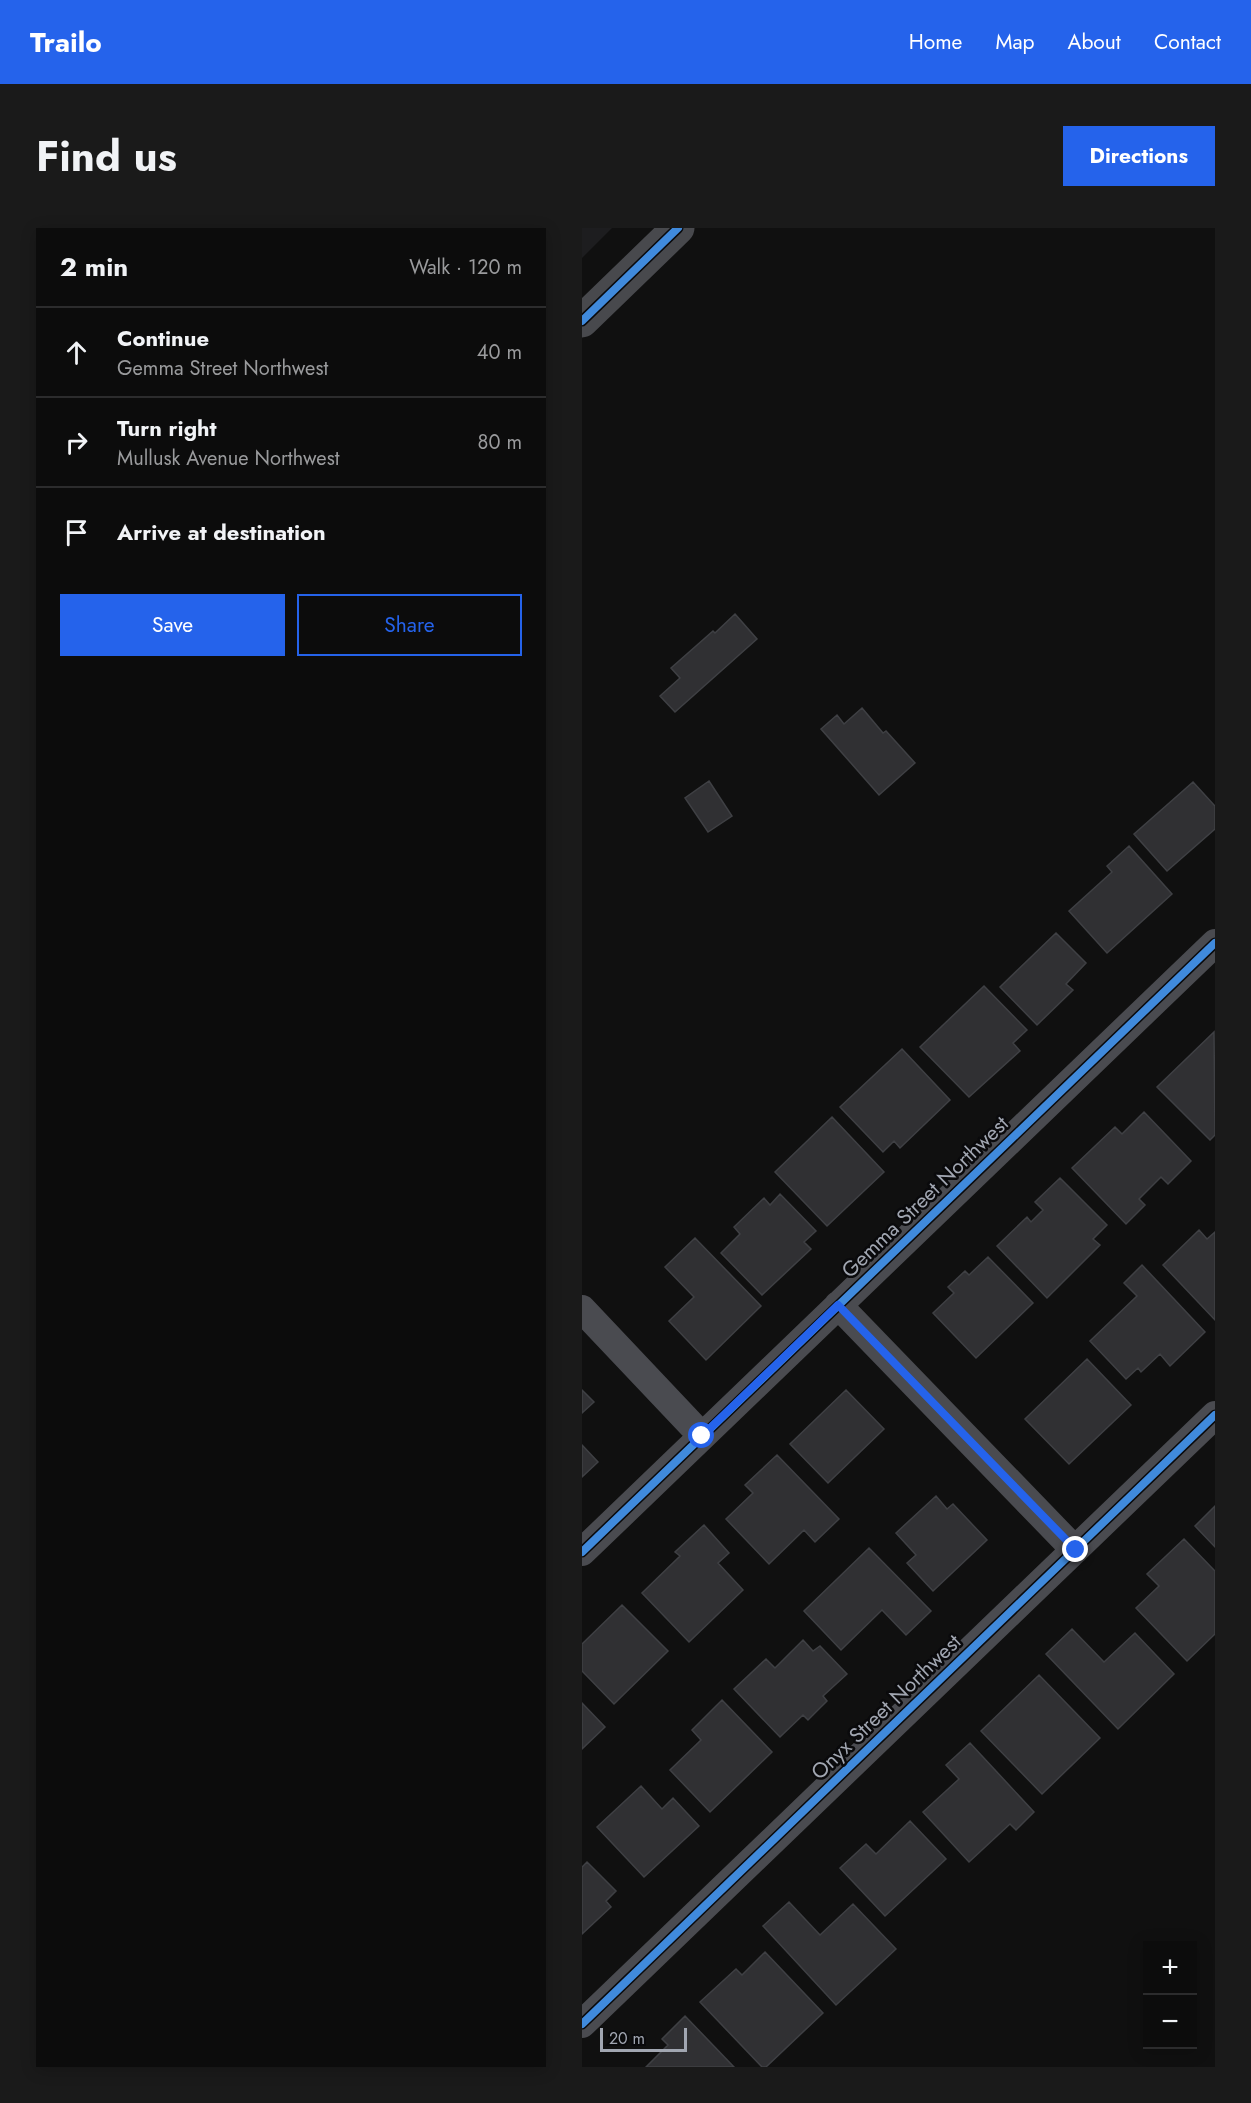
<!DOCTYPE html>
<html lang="en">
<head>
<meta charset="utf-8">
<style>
  :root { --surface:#0c0c0c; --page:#1a1a1a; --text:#f1f3f6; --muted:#9a9b9d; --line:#2c2c2d; --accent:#2563eb }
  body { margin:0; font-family:Jost,sans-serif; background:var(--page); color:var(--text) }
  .controls { position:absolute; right:18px; bottom:18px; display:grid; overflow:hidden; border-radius:0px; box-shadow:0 3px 15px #0003 }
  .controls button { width:54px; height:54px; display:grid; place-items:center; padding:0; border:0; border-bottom:2px solid var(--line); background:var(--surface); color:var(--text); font:30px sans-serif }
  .scale { position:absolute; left:18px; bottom:15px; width:87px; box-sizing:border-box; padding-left:6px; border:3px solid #a1a6b1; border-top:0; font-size:16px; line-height:21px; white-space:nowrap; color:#a1a6b1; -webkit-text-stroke:4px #0a0a0c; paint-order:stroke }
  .stop { position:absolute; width:18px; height:18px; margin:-14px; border:4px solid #2563eb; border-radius:50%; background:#fff }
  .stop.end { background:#2563eb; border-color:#fff; box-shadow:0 2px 6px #0008 }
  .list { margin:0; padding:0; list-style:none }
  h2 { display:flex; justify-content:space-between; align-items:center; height:78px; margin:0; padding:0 24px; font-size:26px }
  h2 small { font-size:20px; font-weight:400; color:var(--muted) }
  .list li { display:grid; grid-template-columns:39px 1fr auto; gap:18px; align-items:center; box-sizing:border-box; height:90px; padding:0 24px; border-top:2px solid var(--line) }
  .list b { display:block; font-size:22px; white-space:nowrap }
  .list p { margin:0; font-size:20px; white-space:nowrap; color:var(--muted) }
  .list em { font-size:20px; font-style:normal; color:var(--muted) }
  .actions { display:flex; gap:12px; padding:18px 24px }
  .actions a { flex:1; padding:14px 0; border:2px solid var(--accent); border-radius:0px; text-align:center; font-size:21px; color:var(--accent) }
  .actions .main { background:var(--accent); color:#fff }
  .icon { flex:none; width:33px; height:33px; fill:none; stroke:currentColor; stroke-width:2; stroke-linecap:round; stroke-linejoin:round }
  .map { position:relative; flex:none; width:633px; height:1839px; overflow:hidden; border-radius:0px }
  header { display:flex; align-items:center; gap:36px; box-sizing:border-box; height:84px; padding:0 30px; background:var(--accent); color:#fff }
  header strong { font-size:28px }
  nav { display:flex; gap:33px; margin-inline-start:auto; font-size:21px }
  .intro { display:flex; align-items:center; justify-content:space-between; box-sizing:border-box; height:144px; padding:0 36px }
  h1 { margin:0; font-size:42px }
  .button { padding:15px 27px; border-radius:0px; background:var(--accent); color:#fff; font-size:21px; font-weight:700 }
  main { display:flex; gap:36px; padding:0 36px }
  aside { flex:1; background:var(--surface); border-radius:0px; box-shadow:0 3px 15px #0003 }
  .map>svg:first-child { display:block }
  .built { fill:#1d1d1f }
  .building { fill:#303033; stroke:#3f4044; stroke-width:1.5 }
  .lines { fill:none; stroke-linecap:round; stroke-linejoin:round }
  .minor { stroke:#4a4b50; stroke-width:28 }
  .secondary { stroke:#48494d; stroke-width:33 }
  .cycleway-casing { stroke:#0a0a0c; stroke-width:11 }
  .cycleway { stroke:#408adc; stroke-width:8 }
  .route { stroke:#2563eb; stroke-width:8 }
  .labels { text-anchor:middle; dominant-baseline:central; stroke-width:5; stroke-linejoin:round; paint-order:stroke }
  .street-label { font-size:21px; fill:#a1a6b1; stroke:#0a0a0c }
</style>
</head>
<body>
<header>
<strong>Trailo</strong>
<nav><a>Home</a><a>Map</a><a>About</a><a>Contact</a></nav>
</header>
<div class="intro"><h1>Find us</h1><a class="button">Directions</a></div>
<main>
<aside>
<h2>2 min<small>Walk · 120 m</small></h2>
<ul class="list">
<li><svg class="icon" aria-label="ahead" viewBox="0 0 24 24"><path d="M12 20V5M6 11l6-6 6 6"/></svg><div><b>Continue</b><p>Gemma Street Northwest</p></div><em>40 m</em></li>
<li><svg class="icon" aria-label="right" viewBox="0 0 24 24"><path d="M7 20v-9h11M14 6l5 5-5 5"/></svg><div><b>Turn right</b><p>Mullusk Avenue Northwest</p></div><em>80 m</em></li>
<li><svg class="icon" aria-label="arrive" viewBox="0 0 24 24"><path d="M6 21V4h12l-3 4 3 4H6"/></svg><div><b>Arrive at destination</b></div></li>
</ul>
<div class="actions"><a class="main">Save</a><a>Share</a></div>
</aside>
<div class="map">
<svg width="633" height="1839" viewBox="0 0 633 1839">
  <rect width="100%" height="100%" fill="#101010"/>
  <path class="built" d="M0,0h30l-30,30z"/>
  <path class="building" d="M153,386l22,25 -82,73 -15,-16 20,-18 -9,-10 42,-37 2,2z
    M280,480l21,25 3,-2 29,32 -36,32 -58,-66 16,-14 7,9z
    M127,553l23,35 -24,16 -23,-34z
    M611,554l22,24v23l-48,42 -33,-37z
    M547,618l43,48 -65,59 -38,-42 43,-39 -5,-6z
    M474,705l30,30 -20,21 7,6 -36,35 -37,-38z
    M402,758l43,44 -14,13 7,8 -51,46 -49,-50z
    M632,804l1,103 -5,5 -53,-53z
    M320,821l48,51 -50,48 -6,-7 -11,11 -43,-45z
    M562,884l47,49 -23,23 -7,-7 -22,22 6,6 -19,19 -54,-56 43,-41 7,7z
    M250,889l52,55 -57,54 -52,-54z
    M478,950l47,47 -14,14 7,6 -53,53 -50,-52 30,-29 4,5 12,-12 -8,-8z
    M198,966l36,37 -12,11 7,7 -49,46 -41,-42 19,-19 -6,-7 30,-29 6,7z
    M617,1002l8,9 8,-7v88l-52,-55z
    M113,1010l66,68 -55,54 -37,-39 25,-24 -29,-30z
    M406,1029l45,46 -57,55 -43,-45 21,-20 -6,-6 17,-16 4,4z
    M560,1037l63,67 -35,34 -10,-12 -19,18 -3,-4 -12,11 -36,-38 47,-45 -13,-13z
    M505,1131l44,46 -62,59 -44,-45z
    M0,1162l12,12 -12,11z
    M264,1162l38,39 -56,54 -38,-39z
    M0,1217l16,17 -16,15z
    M195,1227l62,64 -24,23 -11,-12 -35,34 -43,-45 27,-26 -8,-8z
    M354,1268l11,13 6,-5 34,36 -54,51 -26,-28 9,-8 -20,-22z
    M633,1278v41l-20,-21z
    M122,1297l25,28 -11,10 25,27 -54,52 -47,-49 38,-37 -5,-4z
    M602,1311l31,32v63l-28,27 -51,-53 23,-22 -12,-12z
    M287,1320l62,63 -25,24 -24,-25 -41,40 -37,-39z
    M40,1377l46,46 -54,53 -32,-33v-27z
    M490,1401l32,33 31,-29 39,41 -56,55 -72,-75z
    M221,1412l10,11 7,-5 27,28 -24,22 4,5 -19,19 -5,-5 -23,22 -46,-48 32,-30 9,9z
    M457,1447l61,63 -58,56 -61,-63z
    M140,1472l50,52 -62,60 -40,-42 31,-30 -9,-10z
    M0,1475l23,24 -23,22z
    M388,1515l64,69 -18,18 -6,-6 -41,38 -46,-50 36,-33 -13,-14z
    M59,1558l21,23 11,-11 26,28 -55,51 -47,-50z
    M328,1593l36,38 -61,57 -45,-48 26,-24 10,10z
    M5,1634l29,29 -10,10 5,6 -29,27v-67z
    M207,1674l31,33 33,-31 43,45 -60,56 -73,-79z
    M183,1724l58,61 -57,54h-4l-62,-65 36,-33 6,6z
    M103,1788l49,51h-88l22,-22 -6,-6z"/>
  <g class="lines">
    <path class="minor" d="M256,1077l237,245
      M0,1081l120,127
      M0,1324l633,-609
      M0,1796l633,-609"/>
    <path class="secondary" d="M0,93l96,-93"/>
    <defs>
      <path id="cycleway" d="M0,93l96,-93
        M0,1324l633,-609
        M0,1796l633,-609"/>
    </defs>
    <use href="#cycleway" class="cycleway-casing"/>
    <use href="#cycleway" class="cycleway"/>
  </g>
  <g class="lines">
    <path class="route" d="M120,1208l136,-131 238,245"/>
  </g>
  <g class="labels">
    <g class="street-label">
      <text transform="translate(343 969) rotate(-44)">Gemma Street Northwest</text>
      <text transform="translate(304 1479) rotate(-44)">Onyx Street Northwest</text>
    </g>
  </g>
</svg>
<div class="controls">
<button>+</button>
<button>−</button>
</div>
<div class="scale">20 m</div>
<div class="stop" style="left:120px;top:1208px"></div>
<div class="stop end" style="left:494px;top:1322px"></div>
</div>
</main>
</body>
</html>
